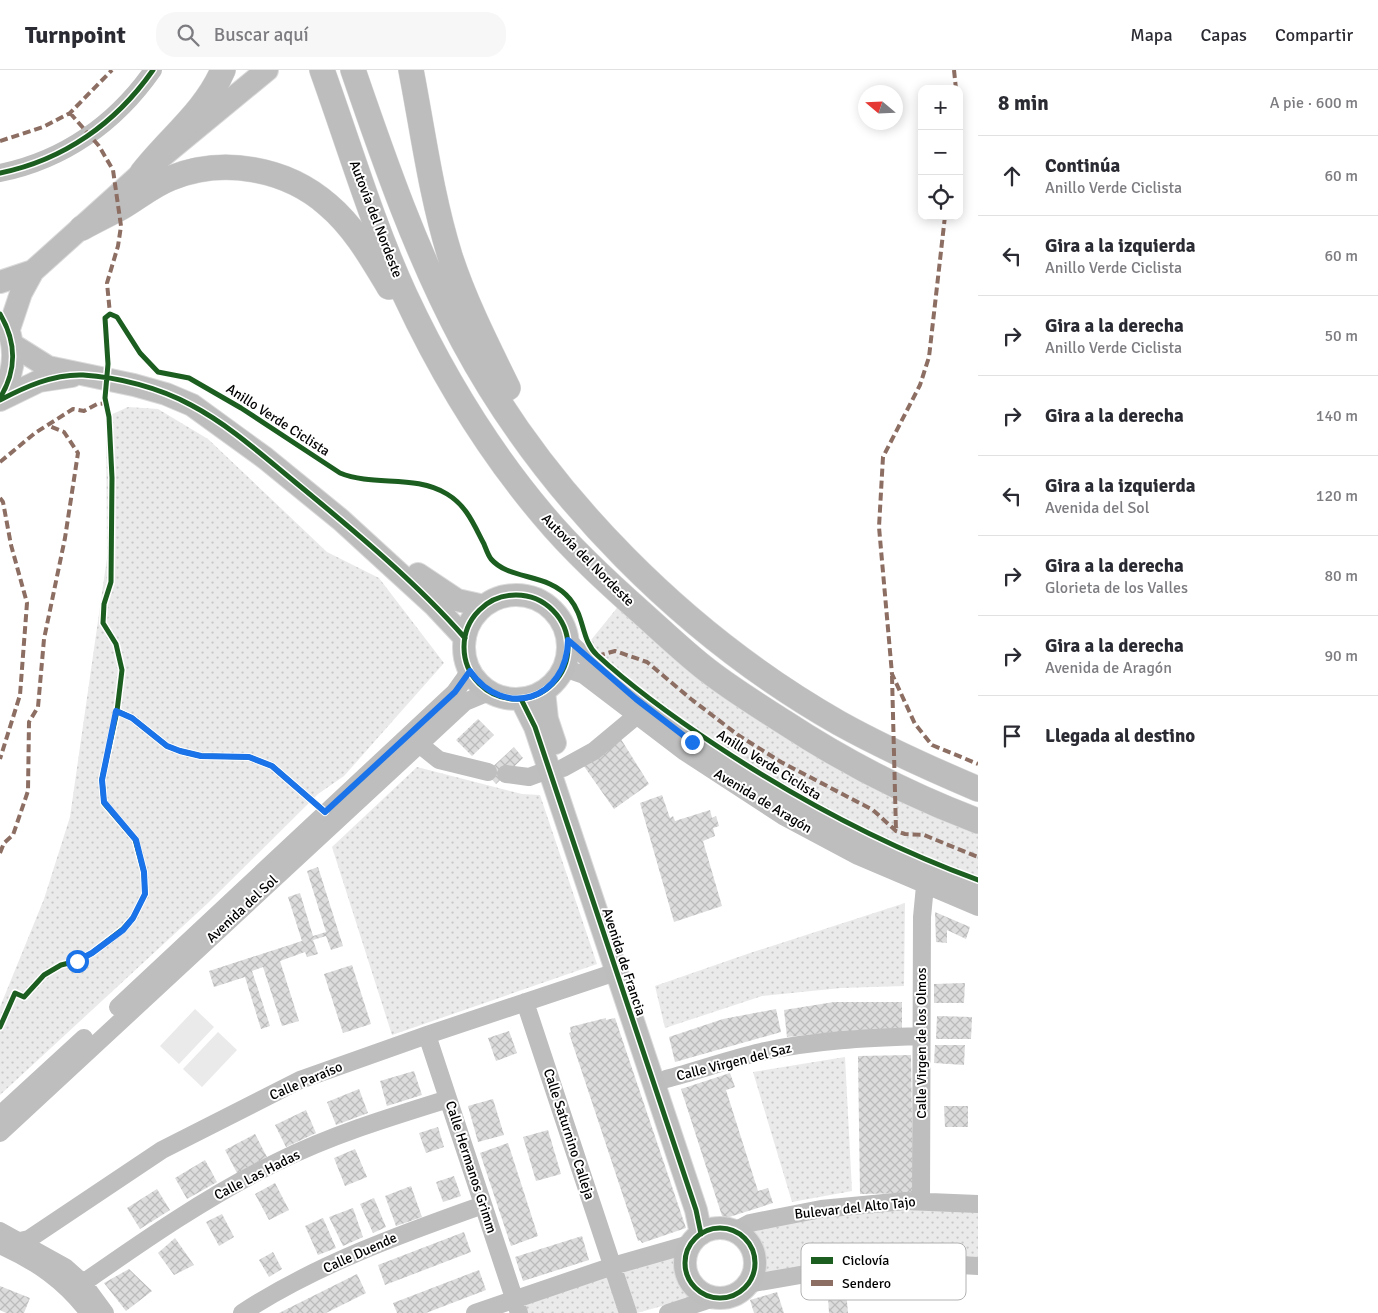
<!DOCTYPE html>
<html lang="es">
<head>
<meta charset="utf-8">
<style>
  :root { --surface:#fff; --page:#f7f7f7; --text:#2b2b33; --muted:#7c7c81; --line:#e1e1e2 }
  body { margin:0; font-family:Signika,sans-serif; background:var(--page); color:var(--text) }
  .controls { position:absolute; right:15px; top:15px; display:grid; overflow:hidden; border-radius:10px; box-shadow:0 2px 12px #0003 }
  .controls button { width:45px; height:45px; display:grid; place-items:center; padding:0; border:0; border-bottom:1px solid var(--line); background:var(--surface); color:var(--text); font:25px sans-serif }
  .compass { position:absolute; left:858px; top:15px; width:45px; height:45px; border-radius:50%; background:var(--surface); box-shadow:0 2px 12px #0003; rotate:289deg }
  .stop { position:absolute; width:15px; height:15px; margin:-11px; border:4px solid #1a73e8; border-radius:50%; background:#fff }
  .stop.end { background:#1a73e8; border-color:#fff; box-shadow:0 1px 5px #0008 }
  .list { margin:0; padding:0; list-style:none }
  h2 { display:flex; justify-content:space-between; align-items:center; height:65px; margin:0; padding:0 20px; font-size:21px }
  h2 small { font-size:16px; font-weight:400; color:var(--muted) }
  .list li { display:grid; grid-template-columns:32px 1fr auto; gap:15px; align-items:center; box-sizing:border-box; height:80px; padding:0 20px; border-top:1px solid var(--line) }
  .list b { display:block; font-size:19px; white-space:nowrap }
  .list p { margin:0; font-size:16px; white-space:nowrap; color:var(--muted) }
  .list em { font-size:16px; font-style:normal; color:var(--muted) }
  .icon { flex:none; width:28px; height:28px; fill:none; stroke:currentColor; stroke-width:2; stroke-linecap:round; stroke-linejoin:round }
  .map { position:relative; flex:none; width:978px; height:1243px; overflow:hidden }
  header { display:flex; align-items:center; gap:30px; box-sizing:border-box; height:70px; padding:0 25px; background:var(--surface); border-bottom:1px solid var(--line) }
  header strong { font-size:24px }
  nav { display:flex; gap:28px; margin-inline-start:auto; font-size:18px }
  .search { width:350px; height:45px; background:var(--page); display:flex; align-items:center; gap:12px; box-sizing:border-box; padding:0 18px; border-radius:20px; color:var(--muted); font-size:19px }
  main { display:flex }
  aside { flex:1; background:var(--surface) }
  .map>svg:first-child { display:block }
  .green { fill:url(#green-dots) }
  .pitch { fill:#eaeaea }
  .building { fill:url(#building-cross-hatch) }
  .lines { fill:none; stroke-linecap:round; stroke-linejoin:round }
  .major-casing { stroke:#dbdbdb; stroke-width:24 }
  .highway-casing { stroke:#dbdbdb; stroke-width:26 }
  .minor { stroke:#bebebe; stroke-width:18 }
  .major { stroke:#bdbdbd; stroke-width:22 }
  .highway { stroke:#bdbdbd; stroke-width:25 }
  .quiet { stroke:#8d6e63; stroke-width:4; stroke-dasharray:8 4; stroke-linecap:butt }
  .cycleway-casing { stroke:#fff; stroke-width:8 }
  .cycleway { stroke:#1b5e20; stroke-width:5 }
  .route { stroke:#1a73e8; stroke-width:6 }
  .labels { text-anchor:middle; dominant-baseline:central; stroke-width:4; stroke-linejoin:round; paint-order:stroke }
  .street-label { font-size:14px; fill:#000; stroke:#fff }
  .key { fill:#fff; stroke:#b2b2b2; stroke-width:1 }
  .key-label { font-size:14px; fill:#000 }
</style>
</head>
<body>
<header>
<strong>Turnpoint</strong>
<div class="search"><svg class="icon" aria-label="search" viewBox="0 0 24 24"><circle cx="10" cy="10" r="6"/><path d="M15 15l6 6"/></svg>Buscar aquí</div>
<nav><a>Mapa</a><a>Capas</a><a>Compartir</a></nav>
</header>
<main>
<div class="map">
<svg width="978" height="1243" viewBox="0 0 978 1243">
  <defs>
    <pattern id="green-dots" width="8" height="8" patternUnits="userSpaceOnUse" patternTransform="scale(1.25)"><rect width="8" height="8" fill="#eaeaea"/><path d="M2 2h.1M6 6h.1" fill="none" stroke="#c7c7c7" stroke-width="1.8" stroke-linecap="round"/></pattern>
    <pattern id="building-cross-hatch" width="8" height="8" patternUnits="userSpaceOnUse" patternTransform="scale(1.25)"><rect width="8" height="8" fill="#dcdcdc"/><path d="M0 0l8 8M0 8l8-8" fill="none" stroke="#bbb"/></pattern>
  </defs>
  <rect width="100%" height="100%" fill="#fff"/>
  <path class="green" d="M128,337l30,2 50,30 119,113 52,26 65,85 -100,113 -26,18 -110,109 -208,192v-88l44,-108 26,-82 37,-259 -1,-141z
    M625,528l77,68 276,155v59c-105,-39 -202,-91 -294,-156 -33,-25 -68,-49 -97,-79z
    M417,697l105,27 18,1 57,169 -205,71 -60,-188z
    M905,833l-1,83 -63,2 -79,8 -97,32 -10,-42 95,-33z
    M845,987l7,134 -60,11 -39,-130z
    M905,1131l73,5v62l-226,7 -11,-40 45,-12z
    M681,1182c-4,22 -5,31 13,45l-57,16 -14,-44z
    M611,1205l11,38h-95l-3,-11z"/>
  <path class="pitch" d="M195,939l19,18 -35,37 -19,-18z
    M218,962l19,18 -35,37 -19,-18z"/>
  <path class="building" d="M478,649l16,16 -22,21 -16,-16z
    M619,666l30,48 -35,25 -33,-47z
    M514,677l9,11 -27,26 -10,-11z
    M662,725l8,23 3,-2 2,5 35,-11 2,8 4,-2 3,10 -6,2 2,8 -12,5 19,65 -48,16 -34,-119z
    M318,797l25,79 -12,4 -5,-14 -13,4 5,14 -11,3 -2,-5 -25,9 19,60 -17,5 -19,-59 -11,4 18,55 -9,3 -16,-52 -31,10 -5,-16 93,-30 -14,-44 12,-4 13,43 13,-4 -19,-61z
    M935,842l35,15 -4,12 -19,-9v13l-11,-1z
    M352,895l19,59 -28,9 -19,-59z
    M965,913l-1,20h-30v-19z
    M834,932h68v29l-78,2 -37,4 -3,-27z
    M776,939l5,23 -106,30 -6,-25 54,-18z
    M937,946l35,1 -1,22h-35z
    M606,948v2l9,-2 71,210 -44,15 -2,-3 -2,1 -69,-208 2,-1 -1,-5z
    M509,961l8,22 -21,8 -8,-23z
    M935,975h30l-1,20 -30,-2z
    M911,985l2,138 -53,1 -2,-138z
    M414,1001l8,24 -35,11 -7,-25z
    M730,1003l5,14 -9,3 32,101 10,-3 5,15 -50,16 -42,-130z
    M359,1019l9,24 -32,12 -9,-23z
    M493,1029l11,36 -26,7 -10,-36z
    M944,1036h24v21h-23z
    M306,1040l10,23 -30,14 -11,-22z
    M438,1057l6,20 -18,6 -7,-20z
    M548,1060l13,44 -25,7 -13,-44z
    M255,1064l12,23 -30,16 -12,-23z
    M508,1073l30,93 -27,10 -31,-93z
    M355,1079l12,28 -22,9 -11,-28z
    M205,1090l12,22 -30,17 -12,-21z
    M454,1106l7,20 -18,6 -7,-20z
    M275,1113l14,27 -20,10 -14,-26z
    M411,1116l11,31 -26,9 -11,-30z
    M157,1119l13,21 -30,19 -13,-21z
    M374,1128l12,29 -13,6 -13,-29z
    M353,1138l10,29 -20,9 -14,-29z
    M222,1144l12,23 -15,9 -13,-24z
    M323,1148l13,30 -18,7 -13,-29z
    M464,1162l7,20 -86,33 -7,-20z
    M582,1166l7,24 -66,21 -8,-24z
    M175,1168l19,27 -20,10 -16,-22z
    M273,1182l9,17 -13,8 -10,-17z
    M129,1199l23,22 -26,20 -22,-28z
    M479,1200l7,20 -60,23h-29l-4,-10z
    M357,1204l9,19 -40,20h-47z
    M845,1209l3,34h-19l-2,-33z
    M0,1216l30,12 -6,15h-18l-6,-3z
    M777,1222l7,21h-30l-4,-13z"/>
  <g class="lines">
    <defs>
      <path id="major" d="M0,212l33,-11
        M9,259l12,-36 12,-22 109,-98 125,-103
        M13,275l35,22 86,18 32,9 26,11 73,53 76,62 94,86 30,32
        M0,328c12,-20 17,-40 10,-63
        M0,330l39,-19 33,-5
        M418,504l39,26 27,6
        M464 577a52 52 0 1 1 104 0a52 52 0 1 1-104 0Z
        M544,621l3,28 8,24
        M521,629l14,28 161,483 5,24
        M685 1193a35 35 0 1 1 70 0a35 35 0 1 1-70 0Z"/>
      <path id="highway" d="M322,0c27,75 50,153 83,225 36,77 83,155 138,220 30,36 65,68 100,99 20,18 39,36 59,52 26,21 54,38 82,56 61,40 125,73 194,99
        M353,0c32,93 64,185 110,271 83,155 223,295 376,382 45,25 92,46 139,66
        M411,0c12,62 20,125 39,186 15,46 37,89 58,132
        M142,103c27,-35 63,-61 81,-103
        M82,158c13,-7 27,-14 40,-21 17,-10 31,-22 49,-29 52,-21 115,-10 157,27 26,22 43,52 61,82"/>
    </defs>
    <use href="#major" class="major-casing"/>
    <use href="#highway" class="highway-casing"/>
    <path class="minor" d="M0,103c64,-13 116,-50 153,-103
      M567,570c118,110 261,195 411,252
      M564,598l20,7 101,77 98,64 75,40 120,51
      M419,674l20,16 49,12
      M563,698l31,-17 42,-35
      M506,704l23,3 19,-7
      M525,932l103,311
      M118,937l337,-315 15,-21
      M427,965l92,278
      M666,1009c32,-8 63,-20 95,-27 53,-12 107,-14 160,-16
      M0,1045l84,-77
      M0,1063l465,-431 24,-10
      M921,1130l1,-283 3,-31
      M0,1161l65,36 18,16 22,30
      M735,1161l15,-8 71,-14 84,-8 73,3
      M20,1171l9,-2 133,-89 138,-70 127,-45 189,-63
      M0,1175c36,16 65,36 89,68
      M83,1213c63,-44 125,-87 194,-121 54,-27 113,-45 171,-63
      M748,1214l87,-15 70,-7 73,4
      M242,1243c73,-48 159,-79 241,-108
      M475,1243l138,-47 77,-22
      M668,1243l46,-15"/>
    <use href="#major" class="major"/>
    <use href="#highway" class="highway"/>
    <path class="quiet" d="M954,0l2,19
      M70,43l29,33 14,24 8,56 -3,20 -11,37 3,31
      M0,71l43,-14 27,-14 42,-43
      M945,146l-16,141 -9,28 -37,72 -4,70 13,147 23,50 17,21 46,19
      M0,392l35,-29 38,-24 11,2 13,-7 10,-1
      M0,428l3,4 8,43 16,58 -7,92 -20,64
      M597,586l18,-5 32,11 44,37 47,36 43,27 92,48 23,21 9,3 19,1 54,22
      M892,606l4,155
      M0,783l4,-10 9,-8 15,-44 1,-69 9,-15 6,-68 21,-101 13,-85 -14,-21 -15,-6"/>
    <defs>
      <path id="cycleway" d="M0,103c64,-13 116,-50 153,-103
        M0,244c17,29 17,56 0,84
        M0,330c25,-13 53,-26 83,-25 35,2 77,13 108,30 38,20 71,50 104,77 57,47 121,100 170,156
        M464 577a52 52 0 1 1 104 0a52 52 0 1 1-104 0Z
        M521,629l14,28 161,483 5,24
        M117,641l15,7 35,28 13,5 21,5 48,1 23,9 53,46
        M0,957l15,-34 9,4 20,-22 17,-10 16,-4 15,-8 31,-24 10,-11 12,-24 -1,-22 -9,-33 -31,-36 -2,-24 15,-68 5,-41 -6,-26 -13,-21 1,-19 7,-22 1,-104 -3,-61 -4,-19 3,-34 -3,-46 5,-4 7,3 23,36 18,19 31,6 52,30 99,65c34,14 75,1 107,21 20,12 27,31 37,50 2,5 4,11 7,15 19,22 57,13 79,40 15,18 11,41 27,56 37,34 79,64 120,91 83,55 168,100 261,134
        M685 1193a35 35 0 1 1 70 0a35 35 0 1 1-70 0Z"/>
    </defs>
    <use href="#cycleway" class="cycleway-casing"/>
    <use href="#cycleway" class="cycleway"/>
  </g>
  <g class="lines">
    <path class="route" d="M77,891l15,-8 31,-23 10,-12 12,-24 -1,-22 -8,-32 -32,-38 -2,-22 14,-69 16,7 35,28 13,5 21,5 48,1 23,9 53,46 130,-120 15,-21c34,49 97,29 98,-31l68,59 56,43"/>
  </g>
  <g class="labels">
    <g class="street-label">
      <text transform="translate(376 149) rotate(69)">Autovía del Nordeste</text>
      <text transform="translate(278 350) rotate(33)">Anillo Verde Ciclista</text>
      <text transform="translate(588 490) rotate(45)">Autovía del Nordeste</text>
      <text transform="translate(769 695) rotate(32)">Anillo Verde Ciclista</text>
      <text transform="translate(763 731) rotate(31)">Avenida de Aragón</text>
      <text transform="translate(242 839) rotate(-43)">Avenida del Sol</text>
      <text transform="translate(624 892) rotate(72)">Avenida de Francia</text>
      <text transform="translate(921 973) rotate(-90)">Calle Virgen de los Olmos</text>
      <text transform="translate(734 992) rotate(-14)">Calle Virgen del Saz</text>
      <text transform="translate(306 1011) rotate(-23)">Calle Paraíso</text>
      <text transform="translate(569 1064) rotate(72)">Calle Saturnino Calleja</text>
      <text transform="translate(471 1097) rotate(72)">Calle Hermanos Grimm</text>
      <text transform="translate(257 1105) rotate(-27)">Calle Las Hadas</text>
      <text transform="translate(855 1138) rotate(-6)">Bulevar del Alto Tajo</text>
      <text transform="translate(360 1183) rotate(-24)">Calle Duende</text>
    </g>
  </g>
  <rect x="801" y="1173" width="165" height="57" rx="8" class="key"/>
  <rect x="811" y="1187" width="22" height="7" fill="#1b5e20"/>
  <rect x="811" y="1210" width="22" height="6" fill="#8d6e63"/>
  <g class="key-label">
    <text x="842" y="1195">Ciclovía</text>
    <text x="842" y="1218">Sendero</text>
  </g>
</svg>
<div class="controls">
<button>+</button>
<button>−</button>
<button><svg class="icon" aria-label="locate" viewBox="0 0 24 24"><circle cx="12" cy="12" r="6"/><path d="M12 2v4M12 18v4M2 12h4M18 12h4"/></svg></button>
</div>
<svg class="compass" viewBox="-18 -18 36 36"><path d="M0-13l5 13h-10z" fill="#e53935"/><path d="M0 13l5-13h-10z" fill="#7c7c81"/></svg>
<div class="stop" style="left:77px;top:891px"></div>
<div class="stop end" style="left:692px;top:672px"></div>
</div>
<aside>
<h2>8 min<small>A pie · 600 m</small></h2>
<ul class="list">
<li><svg class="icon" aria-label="ahead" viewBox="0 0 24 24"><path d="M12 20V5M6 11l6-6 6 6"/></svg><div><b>Continúa</b><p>Anillo Verde Ciclista</p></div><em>60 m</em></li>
<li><svg class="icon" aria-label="left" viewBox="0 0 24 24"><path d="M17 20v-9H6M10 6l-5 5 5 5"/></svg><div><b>Gira a la izquierda</b><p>Anillo Verde Ciclista</p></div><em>60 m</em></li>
<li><svg class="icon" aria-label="right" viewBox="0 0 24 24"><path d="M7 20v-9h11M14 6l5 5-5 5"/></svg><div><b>Gira a la derecha</b><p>Anillo Verde Ciclista</p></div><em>50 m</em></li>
<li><svg class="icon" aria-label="right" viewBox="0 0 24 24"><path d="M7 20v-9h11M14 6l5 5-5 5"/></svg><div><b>Gira a la derecha</b></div><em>140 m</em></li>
<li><svg class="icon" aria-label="left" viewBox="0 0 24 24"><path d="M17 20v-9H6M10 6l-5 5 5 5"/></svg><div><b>Gira a la izquierda</b><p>Avenida del Sol</p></div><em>120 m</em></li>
<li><svg class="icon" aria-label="right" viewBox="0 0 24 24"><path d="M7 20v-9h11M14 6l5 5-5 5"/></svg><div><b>Gira a la derecha</b><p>Glorieta de los Valles</p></div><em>80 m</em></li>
<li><svg class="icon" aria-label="right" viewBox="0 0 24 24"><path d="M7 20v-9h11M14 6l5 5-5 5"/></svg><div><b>Gira a la derecha</b><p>Avenida de Aragón</p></div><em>90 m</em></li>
<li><svg class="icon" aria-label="arrive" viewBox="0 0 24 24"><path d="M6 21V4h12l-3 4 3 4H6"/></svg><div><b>Llegada al destino</b></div></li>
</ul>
</aside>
</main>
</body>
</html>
